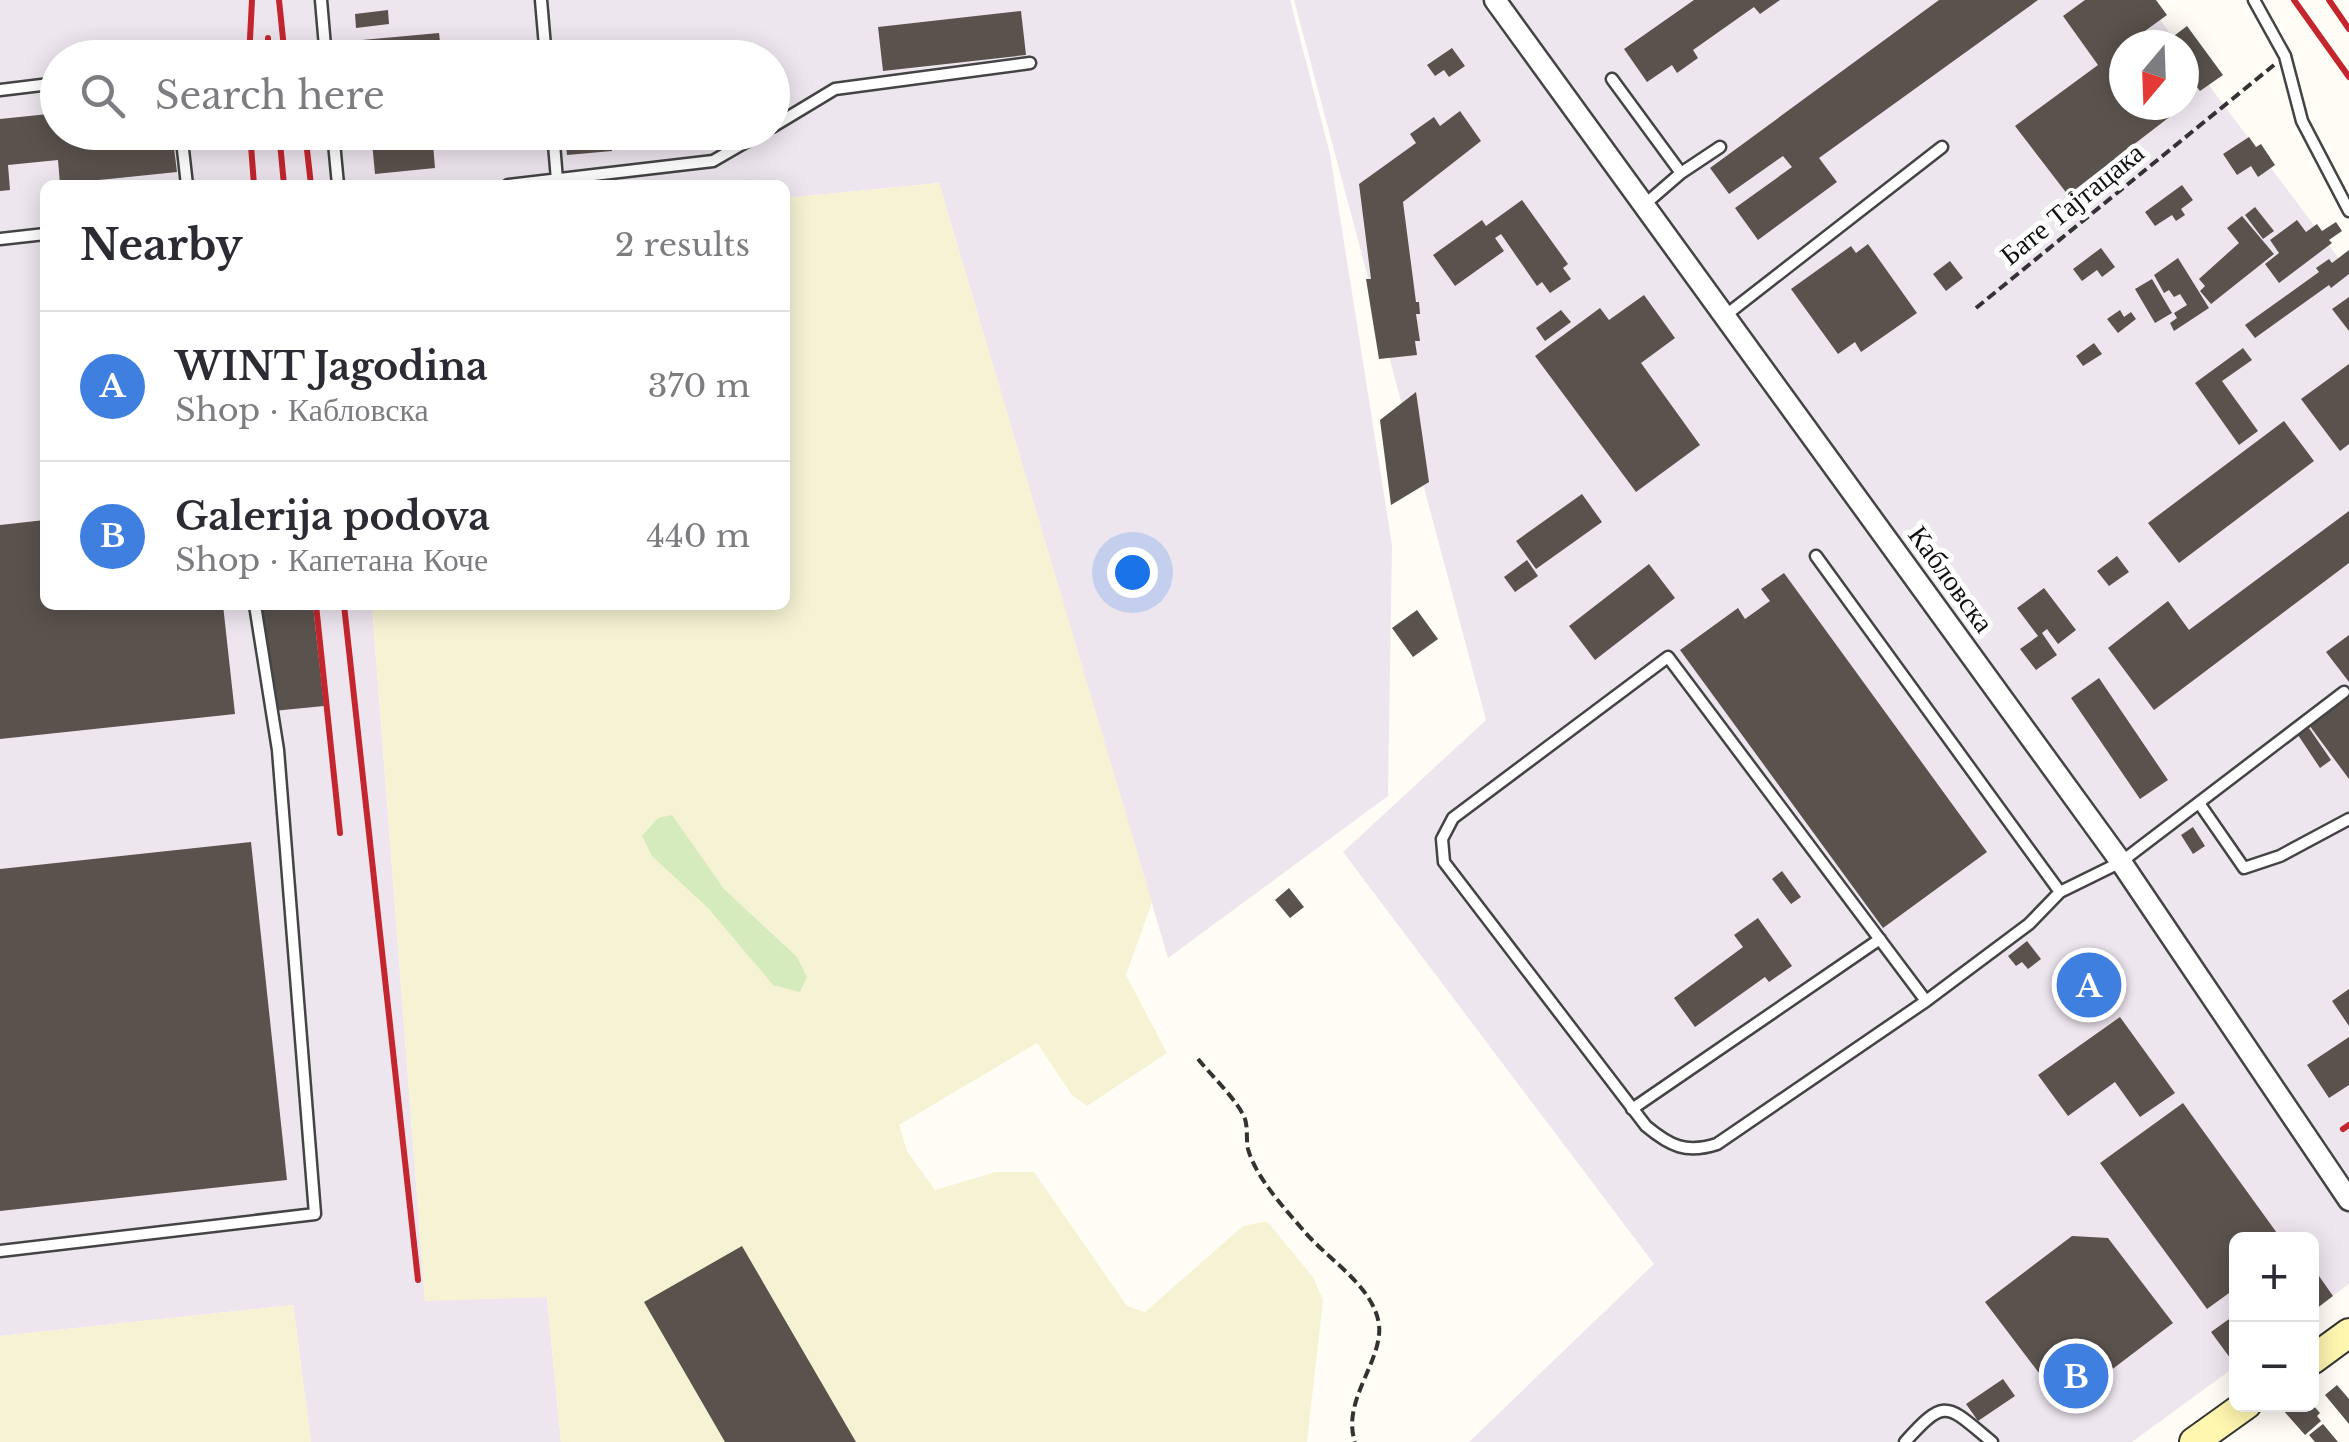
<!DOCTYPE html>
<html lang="en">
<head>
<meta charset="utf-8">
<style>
  :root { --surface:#fff; --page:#f7f7f7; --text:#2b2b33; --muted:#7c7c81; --line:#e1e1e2; --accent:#db2777 }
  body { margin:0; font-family:"Libre Baskerville",serif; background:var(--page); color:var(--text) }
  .controls { position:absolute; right:30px; bottom:30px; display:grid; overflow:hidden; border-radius:15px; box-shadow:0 5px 25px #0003 }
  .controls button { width:90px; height:90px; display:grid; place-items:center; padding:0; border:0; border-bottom:2px solid var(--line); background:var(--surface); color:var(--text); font:50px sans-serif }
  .compass { position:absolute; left:2109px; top:30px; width:90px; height:90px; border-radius:50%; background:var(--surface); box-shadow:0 5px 25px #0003; rotate:199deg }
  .you { position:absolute; left:1132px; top:572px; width:35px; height:35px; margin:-25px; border:8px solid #fff; border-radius:50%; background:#1a73e8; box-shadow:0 0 0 15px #1a73e833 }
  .badge { display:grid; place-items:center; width:65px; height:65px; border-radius:50%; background:var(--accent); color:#fff; font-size:32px; font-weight:700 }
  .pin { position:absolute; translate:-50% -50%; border:5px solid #fff; box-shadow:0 2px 10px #0006 }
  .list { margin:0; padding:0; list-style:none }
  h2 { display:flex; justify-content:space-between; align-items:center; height:130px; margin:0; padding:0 40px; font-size:42px }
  h2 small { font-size:32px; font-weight:400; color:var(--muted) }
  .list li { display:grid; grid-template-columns:65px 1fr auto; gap:30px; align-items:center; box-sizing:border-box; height:150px; padding:0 40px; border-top:2px solid var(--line) }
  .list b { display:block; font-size:38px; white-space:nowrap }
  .list p { margin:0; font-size:32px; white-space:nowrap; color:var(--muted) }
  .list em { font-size:32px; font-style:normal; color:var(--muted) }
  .icon { flex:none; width:55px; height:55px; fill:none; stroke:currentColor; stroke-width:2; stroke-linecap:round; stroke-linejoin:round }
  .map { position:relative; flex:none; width:2349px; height:1442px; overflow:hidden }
  .search { position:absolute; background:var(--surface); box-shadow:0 5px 25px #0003; left:40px; top:40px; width:750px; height:110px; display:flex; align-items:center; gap:25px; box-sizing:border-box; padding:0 35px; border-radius:55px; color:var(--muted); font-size:38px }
  .panel { position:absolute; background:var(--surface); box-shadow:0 5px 25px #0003; left:40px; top:180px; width:750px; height:430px; border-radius:15px }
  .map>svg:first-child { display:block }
  .industrial { fill:#eee6ef; fill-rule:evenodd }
  .farmland { fill:#f6f3d4 }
  .green { fill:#d5ebbd }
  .building { fill:#5a524d }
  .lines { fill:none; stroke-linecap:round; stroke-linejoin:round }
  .lane-casing { stroke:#444; stroke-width:15 }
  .street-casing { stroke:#444; stroke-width:25 }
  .secondary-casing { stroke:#333; stroke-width:32 }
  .path { stroke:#333; stroke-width:4; stroke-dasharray:10 5; stroke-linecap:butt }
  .lane { stroke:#fff; stroke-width:10 }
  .street { stroke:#fff; stroke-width:20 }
  .secondary { stroke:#fff6b0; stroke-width:28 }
  .rail { stroke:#c4262e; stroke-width:6 }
  .labels { text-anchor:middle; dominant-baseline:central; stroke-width:10; stroke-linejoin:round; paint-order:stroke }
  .street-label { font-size:28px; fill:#111; stroke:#fff }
</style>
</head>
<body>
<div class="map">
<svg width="2349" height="1442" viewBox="0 0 2349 1442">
  <rect width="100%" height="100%" fill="#fffdf5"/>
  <path class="industrial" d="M0,0h1290l40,154 62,391 -4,251 -220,162 -229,-775 -154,15v-13h-740v420h327l53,695 122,-3 14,145h-250l-18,-137 -293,31zM58,58h714v74h-714z
    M1294,0h851l34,45h-55v60h60v-53l165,220v1012l-37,27v-71h-76v126l-104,76h-663l185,-178 -311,-412 143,-132z"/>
  <path class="farmland" d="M939,183l213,719 -26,73 41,78 -80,53 -15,-11 -35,-52 -138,82 8,26 28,39 61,-18h38l93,134 18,6 98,-86 24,-5 46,56 10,23 -16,142h-746l-14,-145 -122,4 -53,-696h413v-407z
    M293,1305l18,137h-311v-106z"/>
  <path class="green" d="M672,815l52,74 73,68 10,20 -7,15 -27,-7 -64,-76 -57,-53 -10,-20 16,-18z"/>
  <path class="building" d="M1694,0h86l-20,14 -6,-7 -61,43 5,8 -21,15 -5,-8 -25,17 -23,-33z
    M1939,0h99l-219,158 18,24 -79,58 -23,-32 57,-41 -9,-11 -54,38 -19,-26z
    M2085,0h71l11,15 -29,21 7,9h-21v60h60v-10l5,7 -121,93 -53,-69 83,-61 -35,-49z
    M388,10l1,14 -33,4 -1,-14z
    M1021,11l5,44 -143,16 -5,-44z
    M2187,26l36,49 -23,16 -16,-21v-25h-22z
    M439,33l3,25h-104l-1,-12 25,-2v-4z
    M1452,48l13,18 -16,11 -5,-7 -9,6 -8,-11z
    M1460,111l21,30 -78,61 13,100h3l1,12h-4l4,27h-5l2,14 -38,4 -13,-80h5l-12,-95 57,-41 -6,-9 24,-17 6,9z
    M58,113v19h114l5,40 -117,12 -2,-24 -50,5 2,25 -10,1v-72z
    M346,132h86l3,36 -60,6 -3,-32 -25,3z
    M610,132l2,19 -45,4 -2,-20z
    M2249,137l7,10 5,-3 14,21 -17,12 -7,-11 -14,9 -14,-21z
    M2182,185l11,15 -12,9 4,6 -9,6 -4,-6 -17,11 -10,-14z
    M1522,200l46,64 -5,4 8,11 -21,14 -8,-11 -5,4 -36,-52 -6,4 9,13 -49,35 -22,-31 49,-35 4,6z
    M2255,207l19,24 -11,8 -18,-24z
    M2242,216l32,38 -63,50 -11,-13 5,-5 -6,-7 40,-36 -12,-15z
    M2297,220l9,12 11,-8 5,7 14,-9 6,9 -13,9 3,3 -53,40 -14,-19 14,-11 -9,-13z
    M1868,244l49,69 -56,39 -6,-10 -17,12 -47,-65 60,-43 5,7z
    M2101,248l14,19 -13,10 -5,-7 -15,11 -9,-12z
    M2349,250v24l-18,14 -2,-3 -74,53 -10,-13 74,-53 -3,-4 13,-9 3,4z
    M2178,258l31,50 -35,23 -4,-8 7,-5 -3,-5 13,-8 -7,-11 -6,3 -5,-7 -5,3 -10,-18z
    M1950,261l13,17 -17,13 -13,-17z
    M2152,279l20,34 -17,10 -20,-34z
    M1644,295l31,43 -34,25 59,82 -64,47 -101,-136 65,-48 9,12z
    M2349,297v34l-17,-22z
    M1561,310l10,12 -26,19 -9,-13z
    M2120,310l4,7 7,-5 5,7 -18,14 -11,-14z
    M2094,343l8,11 -19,12 -7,-10z
    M2243,348l9,12 -30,21 36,50 -19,14 -44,-62z
    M2349,364v80l-9,7 -39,-52z
    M1416,392l13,90 -38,23 -11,-85z
    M2284,421l30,40 -135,102 -31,-40z
    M1582,494l20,28 -66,47 -20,-28z
    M2349,511v52l-195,147 -46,-62 60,-47 21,29z
    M45,520v85h178l12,109 -235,25v-214z
    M2117,556l12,16 -20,14 -12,-15z
    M1527,560l11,16 -23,16 -11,-15z
    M1649,564l26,34 -80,62 -26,-34z
    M1784,573l203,279 -104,76 -203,-278 58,-42 7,11 25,-18 -9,-12z
    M2044,588l32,42 -18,14 -11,-15 -5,4 15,22 -21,15 -16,-21 18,-13 -21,-28z
    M261,605h52l11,101 -51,5z
    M1417,610l21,29 -25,18 -21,-29z
    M2349,635v47l-23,-30z
    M2099,678l69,102 -28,19 -69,-101z
    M2349,695v84l-40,-54z
    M2309,728l22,32 -11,8 -22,-33z
    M2193,827l12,19 -12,8 -12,-19z
    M251,842l36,338 -287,31v-342z
    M1782,871l19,26 -10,7 -19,-25z
    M1289,888l15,19 -14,11 -15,-18z
    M1758,918l34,48 -23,16 -4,-5 -70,50 -21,-29 69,-51 -9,-12z
    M2027,941l14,18 -13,10 -6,-7 -6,4 -8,-10z
    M2349,989v37l-17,-25z
    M2120,1017l55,76 -35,24 -25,-35 -47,34 -30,-41z
    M2349,1037v48l-20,13 -22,-33z
    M2183,1103l99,137h-46v48l-29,21 -107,-146z
    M2072,1236l36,2 65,85 -109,83 -79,-104z
    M742,1246l114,196h-131l-81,-140z
    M2312,1266l21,30 -21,16z
    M2236,1314v52l-25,-34z
    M2003,1379l12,17 -37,25 -12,-17z
    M2337,1385l12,14v25l-24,-29z
    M2287,1404h25l8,9 -3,3 4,5 -16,14 -23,-26z
    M2323,1424l15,18h-23l-6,-7z"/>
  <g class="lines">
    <defs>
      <path id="lane" d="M321,0l5,58
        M541,0l5,58
        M2254,0l31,56 17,65 47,90
        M1612,79l69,94
        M0,90l58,-7
        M772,127l63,-38 195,-26
        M181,132l6,53
        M333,132l5,53
        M553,132l4,48
        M508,185l205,-24 50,-29
        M1644,205l37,-32 39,-26
        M0,239l45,-5
        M1726,315l216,-168
        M1816,556l244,336
        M2199,803l45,65 36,-12 69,-37
        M1926,1001l-258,-344 -215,161 -11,21 2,23 202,264c24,20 40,28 71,18l209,-143 103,-77 31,-32 61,-30 223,-170
        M1632,1109l248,-170
        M0,1251l315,-37 -37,-464 -23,-145
        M1905,1442c41,-46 42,-37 87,0"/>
      <path id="street" d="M1495,0l626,862 228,338"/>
      <path id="secondary" d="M2312,1360l37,-27
        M2194,1442l53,-38"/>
    </defs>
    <use href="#lane" class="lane-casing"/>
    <use href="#street" class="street-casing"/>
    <use href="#secondary" class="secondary-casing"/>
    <path class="path" d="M1976,308l298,-243
      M1198,1059c12,15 41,43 47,60 3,9 1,21 3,30 8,29 37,60 56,82 23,28 70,55 75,94 4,36 -38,76 -24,117"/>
    <use href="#lane" class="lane"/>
    <use href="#street" class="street"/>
    <use href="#secondary" class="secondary"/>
    <path class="rail" d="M279,0l6,58
      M2294,0l55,77
      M2329,0l20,29
      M249,58l3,-58
      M268,58v-20
      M250,132l4,53
      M279,132l5,53
      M305,132l6,53
      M316,605l24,228
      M344,605l74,675
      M2343,1129l6,-4"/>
  </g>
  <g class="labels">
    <g class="street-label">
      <text transform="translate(2072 204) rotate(-39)">Бате Тајтацака</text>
      <text transform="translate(1951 579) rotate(54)">Кабловска</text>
    </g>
  </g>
</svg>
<div class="controls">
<button>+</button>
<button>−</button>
</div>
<svg class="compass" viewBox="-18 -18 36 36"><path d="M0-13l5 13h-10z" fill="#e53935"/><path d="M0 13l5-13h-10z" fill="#7c7c81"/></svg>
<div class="you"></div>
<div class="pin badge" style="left:2089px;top:985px;background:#3f7fe0">A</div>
<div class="pin badge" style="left:2076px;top:1376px;background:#3f7fe0">B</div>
<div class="search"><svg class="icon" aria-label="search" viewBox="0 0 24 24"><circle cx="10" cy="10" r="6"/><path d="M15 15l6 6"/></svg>Search here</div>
<section class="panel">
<h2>Nearby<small>2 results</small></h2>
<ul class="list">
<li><span class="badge" style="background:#3f7fe0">A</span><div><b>WINT Jagodina</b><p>Shop · Кабловска</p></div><em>370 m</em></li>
<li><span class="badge" style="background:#3f7fe0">B</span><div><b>Galerija podova</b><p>Shop · Капетана Коче</p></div><em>440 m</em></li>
</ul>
</section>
</div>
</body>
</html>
